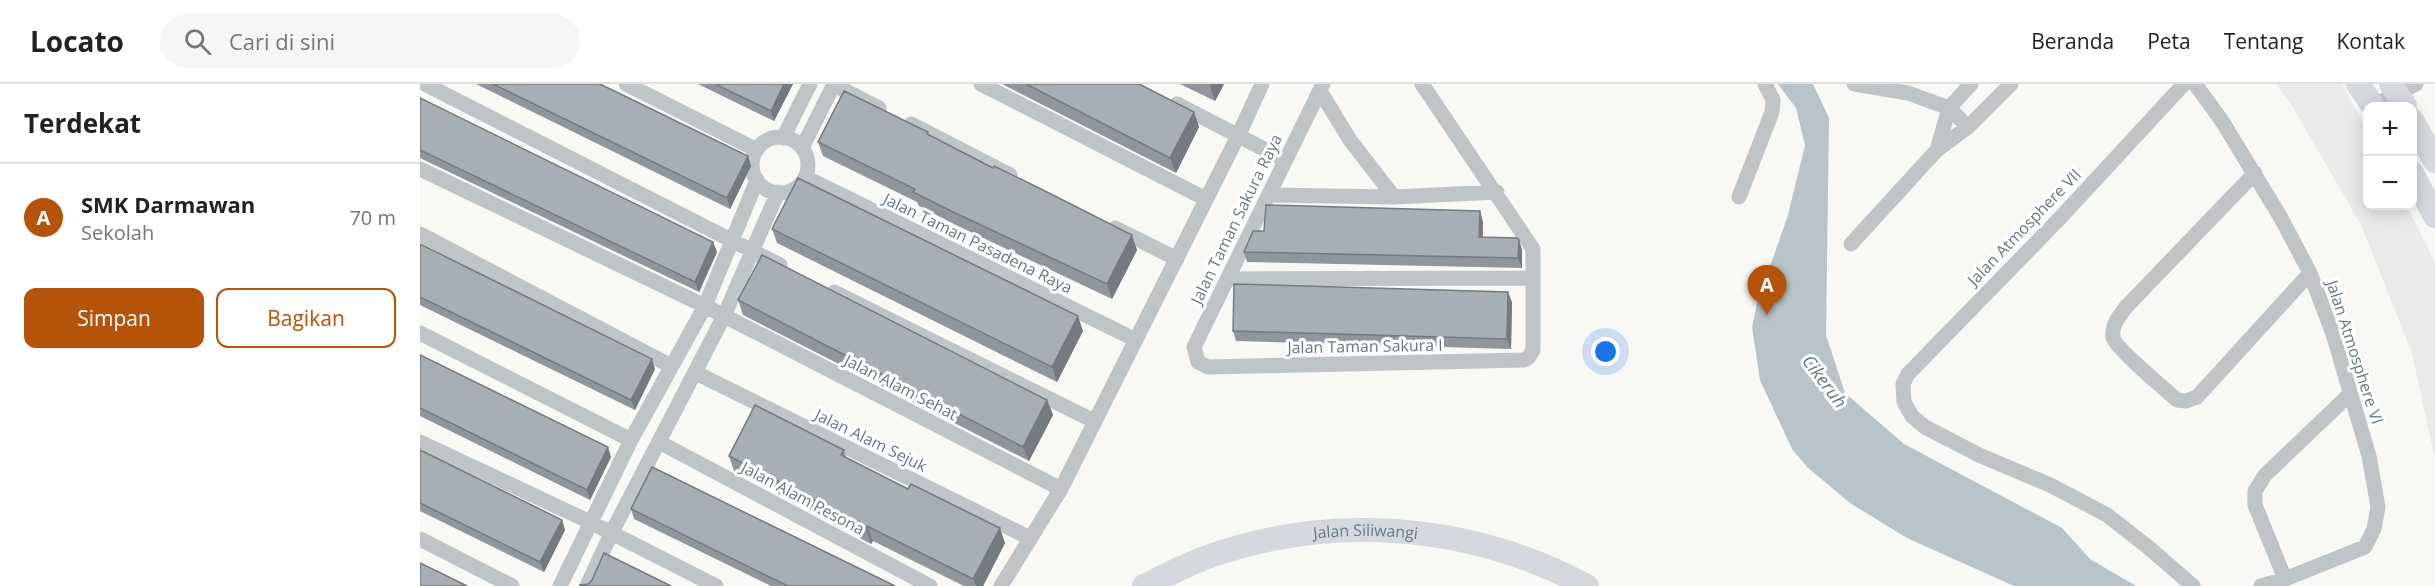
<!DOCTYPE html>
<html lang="id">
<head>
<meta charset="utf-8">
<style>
  :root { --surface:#fff; --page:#f6f6f6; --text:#222; --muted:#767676; --line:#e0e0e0; --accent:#b45309 }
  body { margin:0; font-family:"Open Sans",sans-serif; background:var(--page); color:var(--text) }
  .controls { position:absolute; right:18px; top:18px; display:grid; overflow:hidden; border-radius:12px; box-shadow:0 3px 15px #0003 }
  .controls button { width:54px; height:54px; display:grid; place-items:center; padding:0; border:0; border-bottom:2px solid var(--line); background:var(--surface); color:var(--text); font:30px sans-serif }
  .you { position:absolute; left:1186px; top:268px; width:21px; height:21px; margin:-15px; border:4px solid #fff; border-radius:50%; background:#1a73e8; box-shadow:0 0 0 9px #1a73e833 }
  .badge { display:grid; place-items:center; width:39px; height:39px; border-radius:50%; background:var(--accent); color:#fff; font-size:20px; font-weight:700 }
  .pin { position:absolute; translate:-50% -50px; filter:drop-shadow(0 2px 3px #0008) }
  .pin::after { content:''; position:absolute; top:32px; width:21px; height:18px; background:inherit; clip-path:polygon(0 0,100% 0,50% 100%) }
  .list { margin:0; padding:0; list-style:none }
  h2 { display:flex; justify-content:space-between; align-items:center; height:78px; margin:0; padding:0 24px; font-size:26px }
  h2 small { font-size:20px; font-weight:400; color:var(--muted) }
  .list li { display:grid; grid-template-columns:39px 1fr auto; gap:18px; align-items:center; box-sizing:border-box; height:108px; padding:0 24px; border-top:2px solid var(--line) }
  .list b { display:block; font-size:22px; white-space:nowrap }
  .list p { margin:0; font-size:20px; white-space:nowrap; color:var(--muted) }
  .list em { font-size:20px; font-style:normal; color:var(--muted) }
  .actions { display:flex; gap:12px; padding:18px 24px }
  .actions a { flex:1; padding:14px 0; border:2px solid var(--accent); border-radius:12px; text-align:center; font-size:21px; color:var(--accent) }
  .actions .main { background:var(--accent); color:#fff }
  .icon { flex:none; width:33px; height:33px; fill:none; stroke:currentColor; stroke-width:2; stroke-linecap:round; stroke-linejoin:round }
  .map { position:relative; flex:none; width:2015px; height:502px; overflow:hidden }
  header { display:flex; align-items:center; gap:36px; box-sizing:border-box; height:84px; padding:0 30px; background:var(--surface); border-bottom:2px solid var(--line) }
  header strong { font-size:28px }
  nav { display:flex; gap:33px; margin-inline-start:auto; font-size:21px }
  .search { width:420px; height:54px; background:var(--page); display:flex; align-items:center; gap:15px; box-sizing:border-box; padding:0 21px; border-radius:33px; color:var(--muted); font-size:22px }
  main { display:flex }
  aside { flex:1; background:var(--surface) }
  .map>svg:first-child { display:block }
  .built { fill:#e9eae9 }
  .water { fill:#b9c4c8 }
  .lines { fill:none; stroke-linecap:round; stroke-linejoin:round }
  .street { stroke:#bfc4c7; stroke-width:15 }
  .primary { stroke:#d5d9dd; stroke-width:24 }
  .wall { fill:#90969c }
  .shaded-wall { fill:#757a7f }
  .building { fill:#a7afb5; stroke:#757a7f; stroke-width:1.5 }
  .labels { text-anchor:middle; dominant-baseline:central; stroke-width:6; stroke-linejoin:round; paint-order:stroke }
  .street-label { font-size:16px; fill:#697885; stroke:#fff }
  .water-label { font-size:18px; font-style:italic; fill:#647980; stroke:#fff }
</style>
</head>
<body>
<header>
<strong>Locato</strong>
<div class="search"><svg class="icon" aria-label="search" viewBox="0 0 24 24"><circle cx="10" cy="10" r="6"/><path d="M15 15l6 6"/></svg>Cari di sini</div>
<nav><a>Beranda</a><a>Peta</a><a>Tentang</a><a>Kontak</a></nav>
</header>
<main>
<aside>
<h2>Terdekat<small></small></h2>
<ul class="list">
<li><span class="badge">A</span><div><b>SMK Darmawan</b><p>Sekolah</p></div><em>70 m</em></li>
</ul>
<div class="actions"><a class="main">Simpan</a><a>Bagikan</a></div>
</aside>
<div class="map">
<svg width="2015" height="502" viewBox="0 0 2015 502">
  <rect width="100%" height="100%" fill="#f8f8f5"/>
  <path class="built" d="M1856,0h66l25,47 1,75h39l28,57v196l-23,-106 -51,-128 -70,-121z"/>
  <path class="water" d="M1358,0h35l16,34 -3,217 19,58 59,51 158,84 28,31 46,27h-122l-107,-48 -57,-35 -43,-36 -15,-18 -32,-69 -8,-53 5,-23 31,-89 17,-70 -9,-37z"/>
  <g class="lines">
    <path class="street" d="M5,0l355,181
      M206,0l131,66
      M561,0l225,115
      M903,0l-129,263 4,15 10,5 316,-7 5,-3 4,-7v-101l-111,-165
      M1434,0l54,9 41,15 19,19
      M1764,0l-123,133 -153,157 -5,10 1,18 8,14 13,11 54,28 71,30 57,30 41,32 45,39
      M1775,0l27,37 59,97 29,55 23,61 36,122 9,51 -4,22 -9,18 -80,32 -24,7
      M414,1l45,23
      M900,7l30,49 44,57
      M757,20l108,56
      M1953,22l43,-22
      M491,40l99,51
      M332 81a28 28 0 1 1 56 0a28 28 0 1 1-56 0Z
      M363,54l27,-54
      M382,64l32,-64
      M1517,66l12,-42 22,-24
      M0,85l285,137 356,183
      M1835,89l-129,134c-6,8 -15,18 -13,30 2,11 53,53 64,63l9,1 11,-4 113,-124
      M385,93l331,163
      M849,111l125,2 103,-5
      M1319,113l33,-85 1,-12 -8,-16
      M695,144l62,31
      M0,150l251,132
      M1431,160l86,-94 31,-23 43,-43
      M808,195l305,-1
      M414,208l260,129
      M0,249l211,107
      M276,289l334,165
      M0,358l170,80 126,64
      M239,358l271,144
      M0,455l92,47
      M1865,495l-30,-74v-14l10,-16 85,-81
      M140,502l71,-146 74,-134 52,-126
      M167,502l24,-52 113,-218 54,-124
      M581,502l60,-97 177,-353 24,-52"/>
    <g class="primary">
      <path d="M1938,0l15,22"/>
      <path d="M1971,0l14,22"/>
      <path d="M1992,36l23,41"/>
      <path d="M1992,89l23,43"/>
      <path id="s1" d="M724,502c19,-9 38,-19 58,-27 126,-47 267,-36 385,27"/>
    </g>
  </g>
  <path class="wall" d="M56,0h124l148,72 3,10 -21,43z
    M278,0h95l-19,37z
    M582,0h137l55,28 5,15 -23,46z
    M760,0h44l-9,17z
    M0,14l293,144 4,10 -18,40 -279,-134z
    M510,52l207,114 -25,49 -156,-74 -37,-19 -2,-4 -94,-46 -5,-14z
    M1063,138v15l39,13v18l-275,-6 -3,-10 20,-21z
    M352,145l311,102 -26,51 -280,-139z
    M0,160l235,125 -20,41 -215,-105z
    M318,216l309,100 6,15 -24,46 -286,-146z
    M1092,218l-1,47 -275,-8 -3,-10z
    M0,271l191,102 -21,43 -170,-84z
    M0,366l142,70 3,10 -21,42 -124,-61z
    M424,366l2,7 159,86 -22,43h-19l-91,-45 -2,3 -37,-20 -1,-3 -99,-50 -5,-15z
    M211,425l264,77h-124l-137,-67z"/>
  <path class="shaded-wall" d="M364,0h9l-19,37 -3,-10z
    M791,0h13l-9,17 -5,-14z
    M774,28l5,15 -23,46 -6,-15z
    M328,72l3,10 -21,43 -3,-11z
    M1060,127l3,11 -1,25 -3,-10z
    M712,151l5,15 -25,49 -5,-15z
    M1099,156l3,10v18l-4,-10z
    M293,158l4,10 -18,40 -4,-10z
    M1088,208l4,10 -1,47 -4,-10z
    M658,232l5,15 -26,51 -5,-15z
    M232,275l3,10 -20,41 -4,-10z
    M627,316l6,15 -24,46 -6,-14z
    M188,363l3,10 -21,43 -3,-10z
    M142,436l3,10 -21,42 -4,-10z
    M447,442l6,15 -2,3 -5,-15z
    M580,444l5,15 -22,43h-7l-3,-7z"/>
  <path class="building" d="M73,0h107l148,72 -21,42z
    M295,0h69l-13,27z
    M606,0h113l55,28 -24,46z
    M424,7l84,41 -1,2 66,34 1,-2 49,24 89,45 -25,49 -156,-73 -38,-19 2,-3 -97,-47z
    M0,14l293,144 -18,40 -275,-132z
    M378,94l280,138 -26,51 -280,-138z
    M846,121l214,6 -1,26 38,1 2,2 -1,18 -274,-6 9,-21h11z
    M0,160l232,115 -21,41 -211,-103z
    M342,171l285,145 -24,47 -285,-147z
    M814,200l274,8 -1,47 -274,-8z
    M0,271l188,92 -21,43 -167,-82z
    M335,321l89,45 -3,5 67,34 3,-5 89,44 -27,51 -106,-53 -1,3 -37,-20 1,-1 -101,-52z
    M0,366l142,70 -22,42 -120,-59z
    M232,383l243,119h-107l-157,-77z
    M184,469l67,33h-91v-1l8,-1 4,-4z
    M0,479l47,23h-47z"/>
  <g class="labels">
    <g class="street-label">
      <text transform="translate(816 135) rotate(-64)">Jalan Taman Sakura Raya</text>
      <text transform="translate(1604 143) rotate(-46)">Jalan Atmosphere VII</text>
      <text transform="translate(558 159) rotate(26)">Jalan Taman Pasadena Raya</text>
      <text transform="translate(945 262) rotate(-1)">Jalan Taman Sakura I</text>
      <text transform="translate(1935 268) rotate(72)">Jalan Atmosphere VI</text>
      <text transform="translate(481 303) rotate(27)">Jalan Alam Sehat</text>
      <text transform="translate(451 356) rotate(26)">Jalan Alam Sejuk</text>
      <text transform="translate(383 414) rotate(28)">Jalan Alam Pesona</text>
      <text stroke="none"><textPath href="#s1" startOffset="231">Jalan Siliwangi</textPath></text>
    </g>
    <g class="water-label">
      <text transform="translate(1405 297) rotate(53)">Cikeruh</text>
    </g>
  </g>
</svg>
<div class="controls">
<button>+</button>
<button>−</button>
</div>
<div class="you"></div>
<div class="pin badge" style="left:1347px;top:231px">A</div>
</div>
</main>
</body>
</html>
